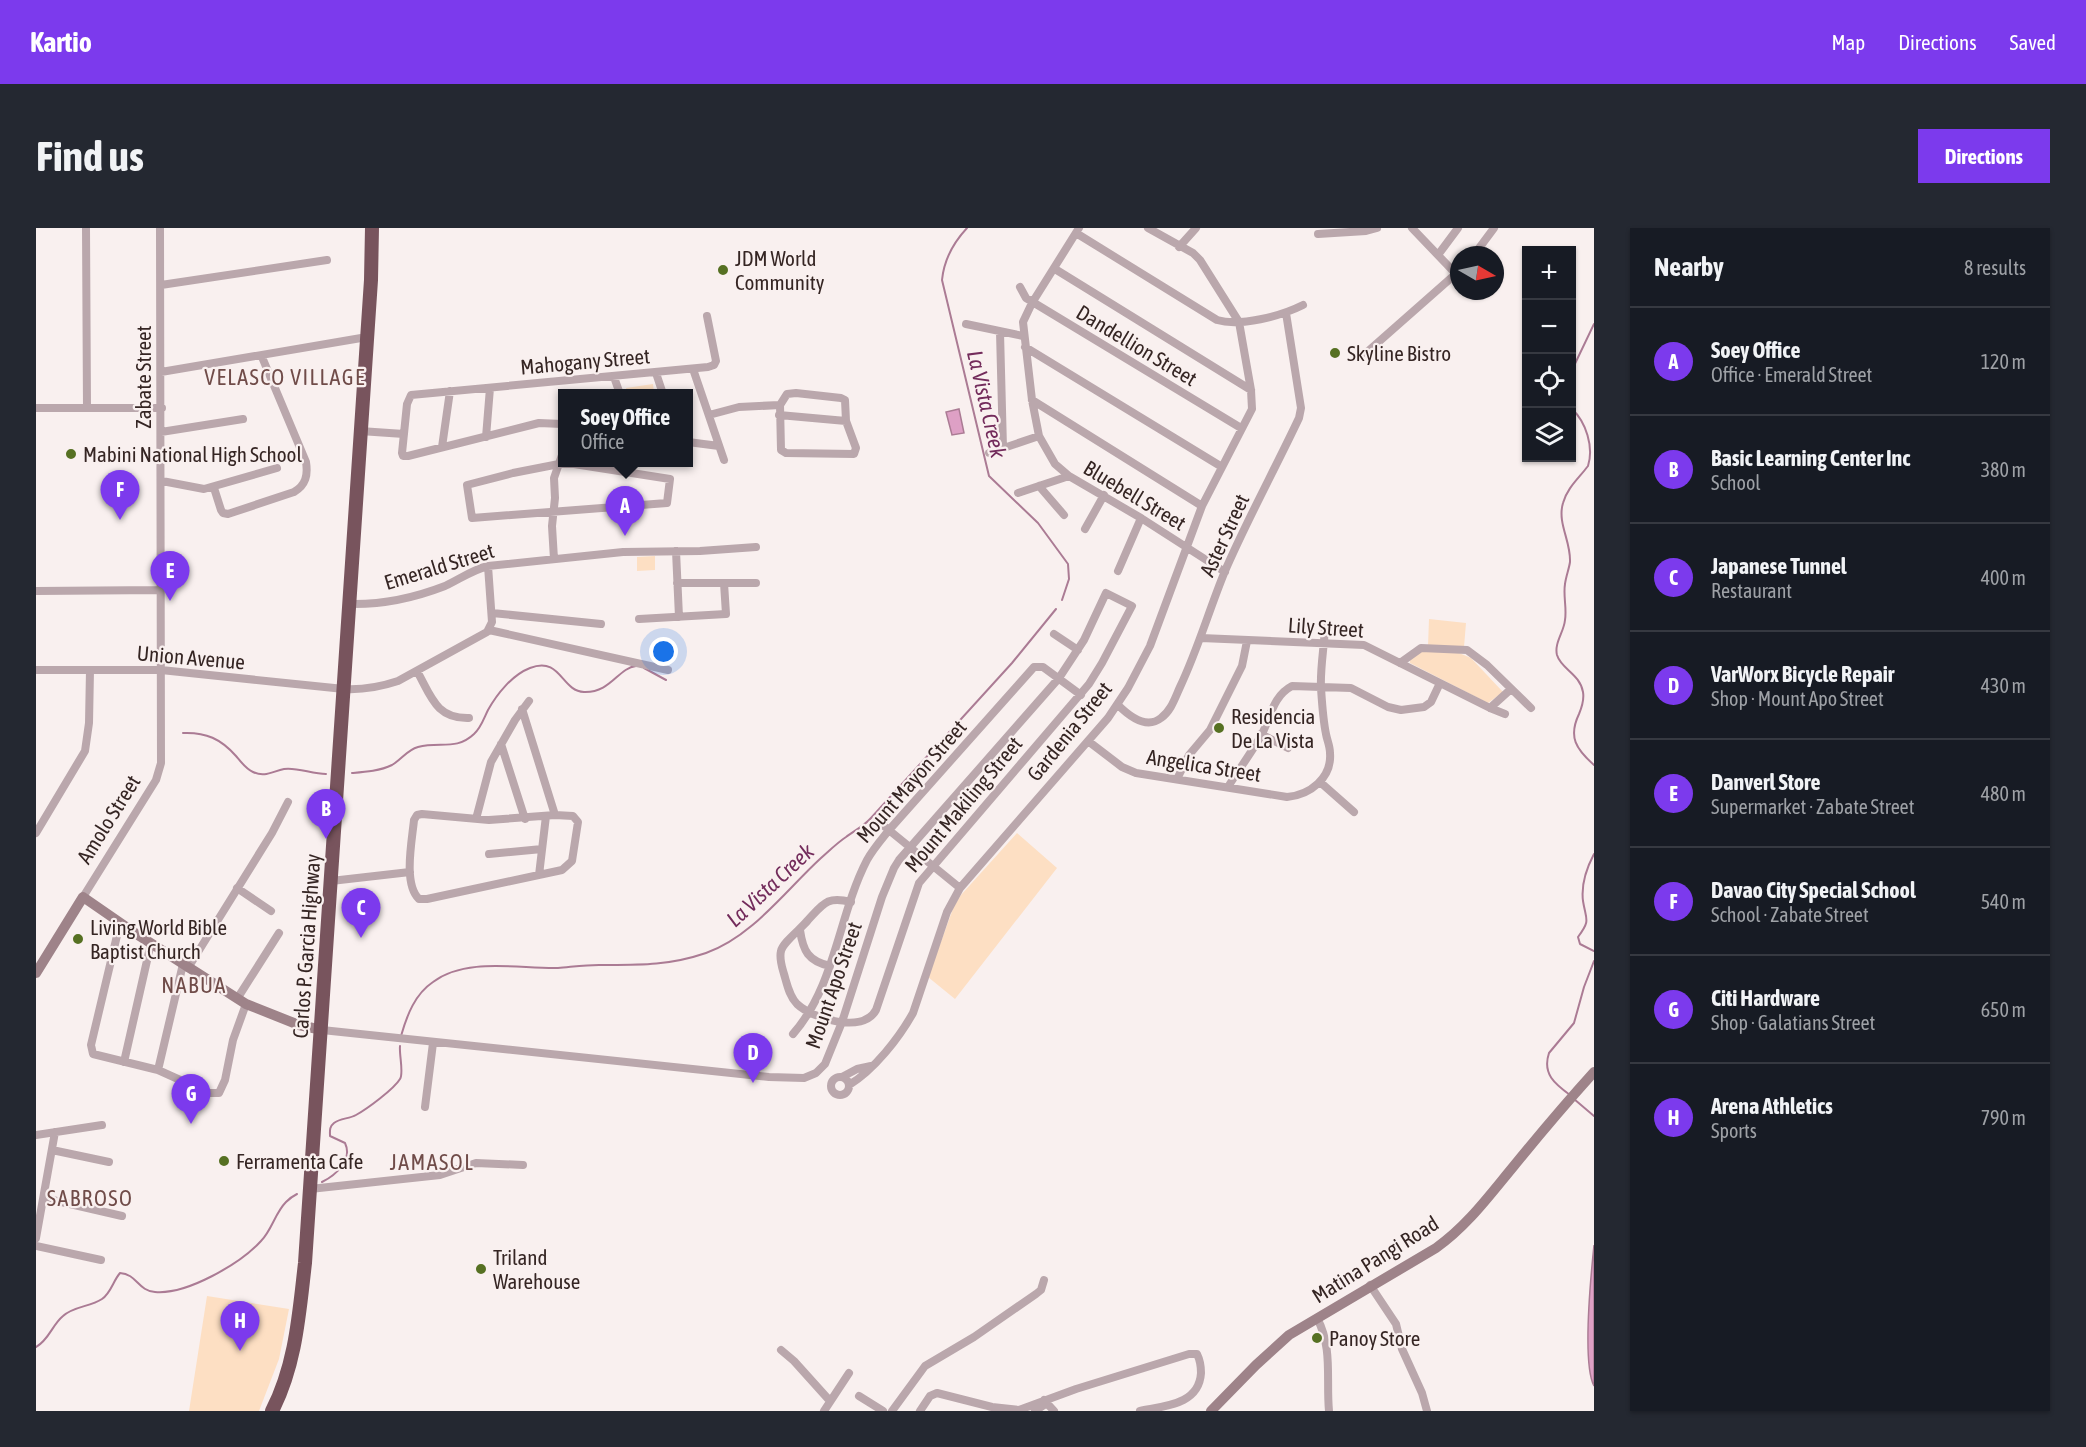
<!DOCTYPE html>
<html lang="en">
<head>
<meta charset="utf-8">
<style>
  :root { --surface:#171b24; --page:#242831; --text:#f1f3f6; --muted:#9ea1a6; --line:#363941; --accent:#7c3aed }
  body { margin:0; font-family:"Asap Condensed",sans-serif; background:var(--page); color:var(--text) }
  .controls { position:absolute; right:18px; top:18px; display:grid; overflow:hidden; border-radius:0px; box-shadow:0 2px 4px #0004 }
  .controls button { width:54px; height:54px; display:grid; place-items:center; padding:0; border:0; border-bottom:2px solid var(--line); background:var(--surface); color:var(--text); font:30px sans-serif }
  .compass { position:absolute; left:1414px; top:18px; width:54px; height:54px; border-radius:50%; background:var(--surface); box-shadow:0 2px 4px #0004; rotate:99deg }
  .you { position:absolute; left:628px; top:424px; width:21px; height:21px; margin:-15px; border:4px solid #fff; border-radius:50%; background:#1a73e8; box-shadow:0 0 0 9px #1a73e833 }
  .badge { display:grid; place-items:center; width:39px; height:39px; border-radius:50%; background:var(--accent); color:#fff; font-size:20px; font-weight:700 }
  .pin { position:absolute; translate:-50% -50px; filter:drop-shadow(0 2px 3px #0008) }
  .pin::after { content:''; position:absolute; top:32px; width:21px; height:18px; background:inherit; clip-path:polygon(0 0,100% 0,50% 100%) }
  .popup { position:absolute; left:522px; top:161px; width:135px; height:78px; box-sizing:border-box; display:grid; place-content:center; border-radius:0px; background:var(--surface); filter:drop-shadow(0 2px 4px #0005); font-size:20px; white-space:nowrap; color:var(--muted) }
  .popup b { font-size:22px; color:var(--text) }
  .popup::after { content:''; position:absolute; left:50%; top:100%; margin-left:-12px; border:12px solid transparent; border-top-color:var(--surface) }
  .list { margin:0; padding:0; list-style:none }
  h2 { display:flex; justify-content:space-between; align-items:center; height:78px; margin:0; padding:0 24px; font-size:26px }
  h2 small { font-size:20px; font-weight:400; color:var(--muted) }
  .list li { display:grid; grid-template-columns:39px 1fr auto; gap:18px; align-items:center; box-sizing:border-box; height:108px; padding:0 24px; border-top:2px solid var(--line) }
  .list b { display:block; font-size:22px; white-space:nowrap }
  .list p { margin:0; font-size:20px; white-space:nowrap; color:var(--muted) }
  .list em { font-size:20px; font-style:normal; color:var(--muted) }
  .icon { flex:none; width:33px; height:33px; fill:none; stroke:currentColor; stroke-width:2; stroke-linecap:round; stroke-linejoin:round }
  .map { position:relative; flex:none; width:1558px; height:1183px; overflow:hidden; border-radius:0px }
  header { display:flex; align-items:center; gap:36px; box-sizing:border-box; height:84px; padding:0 30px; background:var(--accent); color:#fff }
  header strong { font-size:28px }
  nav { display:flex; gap:33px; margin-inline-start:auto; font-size:21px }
  .intro { display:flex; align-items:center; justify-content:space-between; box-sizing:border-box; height:144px; padding:0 36px }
  h1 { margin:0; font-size:42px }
  .button { padding:15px 27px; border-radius:0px; background:var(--accent); color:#fff; font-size:21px; font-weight:700 }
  main { display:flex; gap:36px; padding:0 36px }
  aside { flex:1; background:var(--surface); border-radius:0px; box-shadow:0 2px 4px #0004 }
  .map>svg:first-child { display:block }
  .green { fill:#fddfc3 }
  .water { fill:#dea0c5; stroke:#ab7b94; stroke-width:1.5 }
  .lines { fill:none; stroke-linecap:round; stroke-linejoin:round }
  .stream { stroke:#ab7b94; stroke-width:2 }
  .street { stroke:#baa7ac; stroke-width:8 }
  .secondary { stroke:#9e8389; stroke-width:10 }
  .highway { stroke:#78545d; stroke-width:14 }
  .poi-dot { fill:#567022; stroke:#f9f0ef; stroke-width:2 }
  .labels { text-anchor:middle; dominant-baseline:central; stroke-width:4.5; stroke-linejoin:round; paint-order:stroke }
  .poi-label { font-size:21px; fill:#352523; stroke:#f9f0ef; text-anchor:start }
  .street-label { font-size:21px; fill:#352523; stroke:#f9f0ef }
  .neighbourhood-label { font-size:22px; letter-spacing:1.5px; fill:#704c49; stroke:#f9f0ef }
  .water-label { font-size:22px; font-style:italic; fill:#732b5b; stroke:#f9f0ef }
</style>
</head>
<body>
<header>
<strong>Kartio</strong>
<nav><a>Map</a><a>Directions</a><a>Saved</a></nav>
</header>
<div class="intro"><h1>Find us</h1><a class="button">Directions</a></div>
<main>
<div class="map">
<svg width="1558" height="1183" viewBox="0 0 1558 1183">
  <rect width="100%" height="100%" fill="#f9f0ef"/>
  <path class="green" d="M617,156l1,9h-27l-1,-5z
    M619,328v14l-18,1v-14z
    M1393,391l37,4 -2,24 -36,-1z
    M1384,423l39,2 12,5 32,34 -15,11 -78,-40v-4z
    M981,605l40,35 -102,131 -27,-22 26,-71 7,-11z
    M171,1068l82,13 -10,50 -20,52h-70z"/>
  <path class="water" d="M923,181l5,24 -12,2 -6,-23z
    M1558,1017v141c-12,-23 -3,-112 0,-141z"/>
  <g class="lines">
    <path class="stream" d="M931,0c-14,15 -23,32 -25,52l47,196 49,47 30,41 1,15 -7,21
      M1536,142l22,-46
      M1536,181c14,13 22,38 16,57 -9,12 -21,22 -25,37 -6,20 8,38 7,59 -1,7 -4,14 -5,22 -2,12 2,24 0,36 -1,12 -11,23 -8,35 4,14 23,19 26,37 1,6 -1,15 -4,22 -11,23 -3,35 15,51
      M608,440l22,12
      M147,505c23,-1 38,6 53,23 5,6 10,13 17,16 12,6 20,-1 31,-3 13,-2 28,5 42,5
      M316,545c13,-1 28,-2 40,-8 10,-6 15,-15 26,-18 22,-6 38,4 56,-13 7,-6 10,-16 14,-24 9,-16 24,-35 42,-42 31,-12 31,23 54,24 27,1 34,-24 52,-26
      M1558,626c-8,15 -13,31 -11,47 3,19 8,19 -5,36l2,7 14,7
      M365,808c6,-21 14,-42 32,-54 33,-25 86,-13 125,-14 13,-1 27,-3 41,-3 39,0 69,1 107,-12 46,-16 80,-63 115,-95 8,-7 16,-15 25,-21 8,-6 18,-11 25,-19l141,-155 44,-54
      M1534,867c-15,-11 -28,-21 -21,-42l25,-30 10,-36 10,-26
      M1538,871l20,17
      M286,954c14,-7 31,-22 23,-39l-15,-7c0,-5 -1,-9 4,-13 6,-5 15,-4 22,-8 11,-6 38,-26 44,-36 4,-6 -1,-24 0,-33
      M0,1119c13,-7 16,-22 27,-31 11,-10 27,-9 39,-17 9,-6 11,-18 18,-26 17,1 18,18 35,19 31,3 85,-28 106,-51 11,-11 14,-28 25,-39 3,-3 7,-6 11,-8"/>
    <path class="street" d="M50,0l1,179
      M1043,0l-47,75 -9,19 9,78 7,36 16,28 14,12 72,42 84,54
      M1376,0l44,46
      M1040,5l141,87c23,7 64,-4 86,-15
      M1282,6l48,-3 11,-3
      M1143,19l17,-19
      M1402,27l20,-27
      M1438,27l20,-27
      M1019,41l196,121
      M125,57l166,-25
      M984,59l6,11 215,130
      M930,96l57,12
      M964,104l3,116
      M989,119l197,120
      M1330,125l93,-82
      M657,141l31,91
      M125,144l206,-35
      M620,145l7,21
      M578,149l6,17
      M760,165l45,5 4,2 1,21 10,27 -2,6 -68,-1 -5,-3 -1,-45 7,-11z
      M996,172l170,106
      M0,180h126
      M673,187l30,-8 41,-2
      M743,187l67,6
      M526,196l-23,-1 -131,33h-5l-1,-3 5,-49 4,-9 297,-28 6,-2 2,-4 -9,-45
      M324,203l44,3
      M125,204l82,-13
      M450,209l4,-49
      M652,214l31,4
      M406,219l8,-56
      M953,225l50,-17
      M523,236h15l96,15 -3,24 -195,15 -5,-33 46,-12z
      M126,253l42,8 73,-21
      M1003,258l25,29
      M178,260l7,22 2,3 5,1 66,-22c12,-7 14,-17 12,-30l-44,-105
      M982,265l51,-17
      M1049,301l19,-34
      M640,323l3,66
      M518,331l-2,-33 3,-28 -1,-20 8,-23
      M1082,343l23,-53
      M641,355h79
      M0,363l125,-1
      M312,376c33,1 66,-6 97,-18 15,-7 27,-16 43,-20l135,-14 77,-1 56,-4
      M456,385l109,11
      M603,391l87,-5 -2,-31
      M453,402l179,40
      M1018,406l24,16
      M1165,410l163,7 126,63 15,6
      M1364,435l21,-15 46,2 20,15 44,43
      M0,442h125l183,19c19,1 36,-2 54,-8l89,-49 5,-10 -4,-56
      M381,443c14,25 19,48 52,47
      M1082,477c11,11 28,25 43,13 10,-7 14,-20 19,-31 18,-38 29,-77 45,-116 22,-51 50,-102 74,-153l2,-10 -15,-95
      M1454,480l21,-19
      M486,481l33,106
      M1225,506l27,14
      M1052,513l34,26 14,6 151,24c23,-2 45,-19 43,-44 0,-7 -3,-13 -4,-19 -3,-14 -4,-31 -5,-46 -1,-19 3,-40 4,-60
      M465,516l24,75
      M1141,551l12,-24 21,-25 32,-64 5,-25
      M1284,554l34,30
      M1192,559c11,-18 24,-35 34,-53 9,-18 11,-38 30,-48l59,2 37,19 13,3 23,-3 7,-5 9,-19
      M386,586l67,6 66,-5 18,1 5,6 -6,39 -10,9 -135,29h-8c-16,-15 -7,-58 -5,-79l3,-5z
      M440,591l15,-57 24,-42 14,-19
      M843,594l81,66
      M0,605l49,-82 4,-28 1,-53
      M453,626l53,-5
      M503,647l7,-59
      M295,653l79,-9
      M201,660l34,23
      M47,669l73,-117 5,-17 -1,-535
      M84,695l-29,122 2,9 65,16 51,23h10l6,-13 8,-40 13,-36
      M764,702c3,21 8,31 30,36
      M152,740l84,-135 16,-31
      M201,771l42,-66
      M286,802l447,47 35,1 12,-5 9,-9 17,-42 40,-125 12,-29 5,-8 160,-182 25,-38 22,-47 26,13 -30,57 -13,21 -170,199 -43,127c-13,24 -63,9 -79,-6 -8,-8 -10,-20 -13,-30 -2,-7 -5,-15 -3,-23 2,-9 21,-23 27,-31 16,-17 19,-24 43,-18
      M757,806c43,-49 45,-118 74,-174 6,-11 14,-20 22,-30l145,-163h9l38,28
      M88,834l27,-119
      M122,842l25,-106
      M806,849l15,-8 14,-3
      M795 858a9 9 0 1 1 18 0a9 9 0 1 1-18 0Z
      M813,857c25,-15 50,-47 64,-72l34,-101 13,-24 148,-170 20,-30 22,-42 52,-140 50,-97 -1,-19 -12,-68 -39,-62 -7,-7 -45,-25
      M389,879l8,-64
      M0,907l66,-10
      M16,922l57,12
      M274,961l130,-14 36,-12 47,2
      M8,970l78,18
      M0,1010l19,-106
      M0,1018l65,14
      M1334,1057l26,39 6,25 20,44 5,18
      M1281,1090c16,30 9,61 12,93
      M745,1122l13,11 36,40
      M823,1168l24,15
      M1008,1172l10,11
      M788,1183l25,-38
      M856,1183l33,-45 49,-29 62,-43 5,-4 3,-10
      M884,1183l10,-15 7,-3 55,14 27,3 57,-21 113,-35h8c3,6 4,12 4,19 -2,32 -37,33 -61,38
      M999,1183l12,-8"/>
    <path class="secondary" d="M0,745l47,-76 55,38 108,69 53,21 23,5
      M1175,1183l45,-46 33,-30 147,-87c31,-22 53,-52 77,-81 26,-32 53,-64 81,-95"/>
    <path class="highway" d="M236,1183c24,-47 27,-97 33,-148l66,-983 1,-52"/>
  </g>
  <g class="poi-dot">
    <circle cx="687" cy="42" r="6"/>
    <circle cx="1299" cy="125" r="6"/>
    <circle cx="35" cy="226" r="6"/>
    <circle cx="1183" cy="500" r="6"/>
    <circle cx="42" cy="711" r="6"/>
    <circle cx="188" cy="933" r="6"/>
    <circle cx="445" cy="1041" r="6"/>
    <circle cx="1281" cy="1110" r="6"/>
  </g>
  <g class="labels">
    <g class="poi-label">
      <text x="699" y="30">JDM World<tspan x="699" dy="24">Community</tspan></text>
      <text x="1311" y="125">Skyline Bistro</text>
      <text x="47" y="226">Mabini National High School</text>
      <text x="1195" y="488">Residencia<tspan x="1195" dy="24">De La Vista</tspan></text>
      <text x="54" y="699">Living World Bible<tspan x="54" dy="24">Baptist Church</tspan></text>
      <text x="200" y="933">Ferramenta Cafe</text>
      <text x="457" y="1029">Triland<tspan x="457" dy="24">Warehouse</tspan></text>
      <text x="1293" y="1110">Panoy Store</text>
    </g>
    <g class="street-label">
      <text transform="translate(1101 117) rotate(31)">Dandellion Street</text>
      <text transform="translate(549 133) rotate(-5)">Mahogany Street</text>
      <text transform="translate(107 149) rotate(-90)">Zabate Street</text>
      <text transform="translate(1099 267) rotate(31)">Bluebell Street</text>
      <text transform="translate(1188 307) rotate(-65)">Aster Street</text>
      <text transform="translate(403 338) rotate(-17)">Emerald Street</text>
      <text transform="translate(1290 399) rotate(4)">Lily Street</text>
      <text transform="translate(155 429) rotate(5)">Union Avenue</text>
      <text transform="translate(1033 503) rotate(-51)">Gardenia Street</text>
      <text transform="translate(1168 537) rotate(9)">Angelica Street</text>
      <text transform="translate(875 553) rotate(-49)">Mount Mayon Street</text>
      <text transform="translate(927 576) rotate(-50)">Mount Makiling Street</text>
      <text transform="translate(72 591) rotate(-58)">Amolo Street</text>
      <text transform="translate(270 718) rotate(-86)">Carlos P. Garcia Highway</text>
      <text transform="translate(797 757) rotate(-71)">Mount Apo Street</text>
      <text transform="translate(1339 1031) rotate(-32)">Matina Pangi Road</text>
    </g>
    <g class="neighbourhood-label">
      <text x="249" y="149">VELASCO VILLAGE</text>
      <text x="158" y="757">NABUA</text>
      <text x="396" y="934">JAMASOL</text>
      <text x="54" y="970">SABROSO</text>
    </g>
    <g class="water-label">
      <text transform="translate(951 176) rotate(77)">La Vista Creek</text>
      <text transform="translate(734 657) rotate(-43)">La Vista Creek</text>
    </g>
  </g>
</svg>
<div class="controls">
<button>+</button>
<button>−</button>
<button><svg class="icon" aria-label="locate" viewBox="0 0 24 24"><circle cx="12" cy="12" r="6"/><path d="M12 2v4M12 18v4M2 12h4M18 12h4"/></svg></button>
<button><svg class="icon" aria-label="layers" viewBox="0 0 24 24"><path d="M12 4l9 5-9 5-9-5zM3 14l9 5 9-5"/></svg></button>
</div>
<svg class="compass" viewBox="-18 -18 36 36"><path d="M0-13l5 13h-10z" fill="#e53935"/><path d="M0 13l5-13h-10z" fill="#9ea1a6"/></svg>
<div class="you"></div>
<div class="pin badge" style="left:589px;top:308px">A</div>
<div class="popup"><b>Soey Office</b>Office</div>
<div class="pin badge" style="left:290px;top:611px">B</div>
<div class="pin badge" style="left:325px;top:710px">C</div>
<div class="pin badge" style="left:717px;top:855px">D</div>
<div class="pin badge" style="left:134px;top:373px">E</div>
<div class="pin badge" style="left:84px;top:292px">F</div>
<div class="pin badge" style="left:155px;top:896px">G</div>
<div class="pin badge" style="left:204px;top:1123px">H</div>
</div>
<aside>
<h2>Nearby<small>8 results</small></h2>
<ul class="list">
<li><span class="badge">A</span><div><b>Soey Office</b><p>Office · Emerald Street</p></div><em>120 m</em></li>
<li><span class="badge">B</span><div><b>Basic Learning Center Inc</b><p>School</p></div><em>380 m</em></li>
<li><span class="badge">C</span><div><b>Japanese Tunnel</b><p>Restaurant</p></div><em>400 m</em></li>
<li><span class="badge">D</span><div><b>VarWorx Bicycle Repair</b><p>Shop · Mount Apo Street</p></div><em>430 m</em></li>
<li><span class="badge">E</span><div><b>Danverl Store</b><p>Supermarket · Zabate Street</p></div><em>480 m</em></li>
<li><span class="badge">F</span><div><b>Davao City Special School</b><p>School · Zabate Street</p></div><em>540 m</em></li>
<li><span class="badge">G</span><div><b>Citi Hardware</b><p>Shop · Galatians Street</p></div><em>650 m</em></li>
<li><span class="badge">H</span><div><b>Arena Athletics</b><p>Sports</p></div><em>790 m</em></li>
</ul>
</aside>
</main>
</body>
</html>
